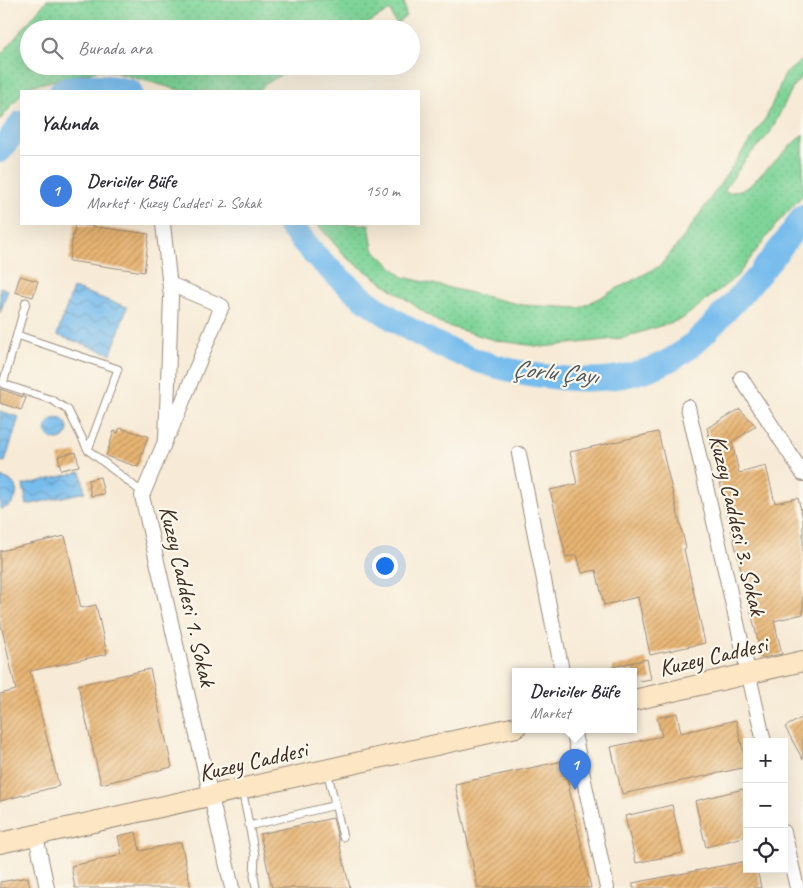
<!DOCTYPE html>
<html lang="tr">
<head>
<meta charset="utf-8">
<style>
  :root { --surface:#fff; --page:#f2f2f3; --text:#2b2b33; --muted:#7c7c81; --line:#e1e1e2; --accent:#0f766e }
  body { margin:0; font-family:Caveat,sans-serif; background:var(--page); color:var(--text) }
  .controls { position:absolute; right:15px; bottom:15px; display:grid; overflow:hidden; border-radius:0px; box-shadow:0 5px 20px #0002 }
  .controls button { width:45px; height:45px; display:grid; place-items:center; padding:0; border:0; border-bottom:1px solid var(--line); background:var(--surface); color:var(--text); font:25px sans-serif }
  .you { position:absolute; left:384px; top:565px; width:18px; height:18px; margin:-12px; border:4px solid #fff; border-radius:50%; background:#1a73e8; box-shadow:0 0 0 8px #1a73e833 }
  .badge { display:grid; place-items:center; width:32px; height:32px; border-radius:50%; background:var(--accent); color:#fff; font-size:16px; font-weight:700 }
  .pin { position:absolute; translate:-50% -41px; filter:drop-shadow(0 1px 2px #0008) }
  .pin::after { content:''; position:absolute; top:26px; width:18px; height:15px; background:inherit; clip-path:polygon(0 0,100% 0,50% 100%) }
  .popup { position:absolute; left:512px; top:668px; width:125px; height:65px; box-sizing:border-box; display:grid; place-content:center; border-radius:0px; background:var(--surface); filter:drop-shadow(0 1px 4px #0005); font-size:16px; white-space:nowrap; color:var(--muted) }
  .popup b { font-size:19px; color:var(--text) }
  .popup::after { content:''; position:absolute; left:50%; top:100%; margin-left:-10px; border:10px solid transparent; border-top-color:var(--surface) }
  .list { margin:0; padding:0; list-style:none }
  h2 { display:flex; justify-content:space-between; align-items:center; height:65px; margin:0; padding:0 20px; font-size:21px }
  h2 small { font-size:16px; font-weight:400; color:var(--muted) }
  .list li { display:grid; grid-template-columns:32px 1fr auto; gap:15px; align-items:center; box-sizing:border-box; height:70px; padding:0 20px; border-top:1px solid var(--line) }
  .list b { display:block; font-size:19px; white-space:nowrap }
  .list p { margin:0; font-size:16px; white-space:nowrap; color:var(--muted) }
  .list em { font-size:16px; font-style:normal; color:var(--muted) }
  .icon { flex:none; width:28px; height:28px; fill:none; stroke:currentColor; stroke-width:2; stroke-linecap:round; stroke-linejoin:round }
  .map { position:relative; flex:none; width:803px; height:888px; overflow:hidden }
  .search { position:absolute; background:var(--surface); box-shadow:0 5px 20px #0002; left:20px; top:20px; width:400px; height:55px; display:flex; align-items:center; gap:12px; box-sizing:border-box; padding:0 18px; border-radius:28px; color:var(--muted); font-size:19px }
  .panel { position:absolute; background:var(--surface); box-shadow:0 5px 20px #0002; left:20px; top:90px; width:400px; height:135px; border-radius:0px }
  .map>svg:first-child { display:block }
  .green { fill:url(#green-dots); stroke:#5c7f5b }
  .water { fill:url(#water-waves); stroke:#587386 }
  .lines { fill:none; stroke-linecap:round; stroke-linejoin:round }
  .river { stroke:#76bced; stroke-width:24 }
  .building { fill:url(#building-hatch) }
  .lane-casing { stroke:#998a7a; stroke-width:9 }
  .street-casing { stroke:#998a7a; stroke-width:16 }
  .secondary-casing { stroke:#998a7a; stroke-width:22 }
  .lane { stroke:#fff; stroke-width:7 }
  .street { stroke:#fff; stroke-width:14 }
  .secondary { stroke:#fce6c4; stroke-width:20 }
  .labels { text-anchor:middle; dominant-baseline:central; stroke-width:4.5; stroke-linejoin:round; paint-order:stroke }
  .street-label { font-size:24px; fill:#3b2a1e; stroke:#fbf7ec }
  .water-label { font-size:25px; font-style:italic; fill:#4d565c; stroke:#fbf7ec }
</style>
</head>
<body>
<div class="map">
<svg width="803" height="888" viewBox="0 0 803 888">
  <defs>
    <pattern id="green-dots" width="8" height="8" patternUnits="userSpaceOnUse" patternTransform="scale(1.25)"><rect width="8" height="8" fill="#7ed498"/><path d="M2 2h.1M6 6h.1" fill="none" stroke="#6eb683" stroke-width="1.8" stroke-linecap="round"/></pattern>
    <pattern id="water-waves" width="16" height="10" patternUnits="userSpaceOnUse" patternTransform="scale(1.25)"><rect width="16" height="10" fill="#76bced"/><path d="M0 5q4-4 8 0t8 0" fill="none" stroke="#6299bf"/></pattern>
    <pattern id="building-hatch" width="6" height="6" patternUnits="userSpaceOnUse" patternTransform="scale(1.25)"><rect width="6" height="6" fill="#e8b573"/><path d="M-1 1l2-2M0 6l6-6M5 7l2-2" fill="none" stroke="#bd935e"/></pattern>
  </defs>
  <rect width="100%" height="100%" fill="#fbf7ec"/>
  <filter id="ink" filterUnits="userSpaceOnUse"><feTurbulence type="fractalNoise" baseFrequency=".02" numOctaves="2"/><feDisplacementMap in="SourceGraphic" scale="10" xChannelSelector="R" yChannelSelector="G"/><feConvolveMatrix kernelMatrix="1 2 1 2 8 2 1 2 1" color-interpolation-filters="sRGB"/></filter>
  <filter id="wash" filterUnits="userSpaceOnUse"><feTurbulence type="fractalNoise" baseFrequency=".0096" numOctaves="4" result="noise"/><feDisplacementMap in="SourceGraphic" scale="20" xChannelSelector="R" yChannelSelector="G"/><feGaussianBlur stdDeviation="1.12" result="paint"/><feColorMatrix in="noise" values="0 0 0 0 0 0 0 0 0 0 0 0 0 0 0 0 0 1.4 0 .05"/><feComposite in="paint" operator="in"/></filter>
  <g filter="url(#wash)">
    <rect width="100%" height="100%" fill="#f7ebd7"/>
    <path class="green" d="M47,0h357l2,16 -10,9 -6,-15 -31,19h-330v37h266l-31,19 -4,6h-77l-80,-22 -77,18 -5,4v3l-21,26v-64z
      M803,59v16l-10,12 -23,46 -24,26 -21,30 3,4 19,-5 56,-54v61l-24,26 -42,55 -55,43 -59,19 -81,9 -48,-7 -53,-16 -95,-67 -29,-33h52l4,25 30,28 119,28 58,3 80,-42 23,-28 84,-122 18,-42z"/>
    <path class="water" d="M0,287l8,3 -8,23z
      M73,288l54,19 -16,47 -54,-19z
      M0,411l19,6 -14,45 -5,-1z
      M46 429a11 11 0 1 1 22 0a11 11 0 1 1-22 0Z
      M81,472l4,20 -58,13 -4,-20z
      M0,477c22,2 22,29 0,32z"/>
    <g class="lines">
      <path class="river" d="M61,91c23,-9 45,-5 69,0
        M0,151l21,-28
        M288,224c67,83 164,145 272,154 38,4 76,0 110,-18 22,-12 37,-29 54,-47 29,-30 56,-62 79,-97"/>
    </g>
    <g id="blocks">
      <path class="building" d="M75,224l74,10 -5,38 -75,-11z
        M20,276l18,5 -5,16 -18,-5z
        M0,389l26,9 -5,12 -21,-7z
        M740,409l16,17 -24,16 7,31 27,-7 9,37 23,-5 5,21v95l-29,7 8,33 -20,4 -55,-230z
        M120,428l28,8 -10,31 -32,-11 8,-25 4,2z
        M658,432l28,116 -2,1 21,94 -55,12 -12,-58 -34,8 -8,-35 -14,3 -5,-18 -11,2 -16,-67 27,-6 -7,-32z
        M76,452l3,14 -18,4 -3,-14z
        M100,477l4,17 -13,2 -3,-16z
        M65,536l16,72 15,-3 11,49 -77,17 29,115 -59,15v-107l16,-4 -16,-70v-69z
        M647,659l4,20 -17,3v-11h-21v-4z
        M150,669l22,98 -71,17 -23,-99z
        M677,713l4,20 55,-13 11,47 -125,27 -11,-47 51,-11 -5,-18z
        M803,717v43l-18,-33z
        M563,761l28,127h-113l-23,-104z
        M743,789l4,14v33l-41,11 -11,-46z
        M672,805l11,48 -47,10 -11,-47z
        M333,818l17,70h-78l-12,-54z
        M136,832l4,19 41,-9 10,46h-116l-4,-22 51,-11 -4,-19z
        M747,861v8h10l4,19h-128v-5z
        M28,877l2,11h-30v-6z"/>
    </g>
  </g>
  <g filter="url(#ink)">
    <use href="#blocks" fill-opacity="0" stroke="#998a7a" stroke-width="1"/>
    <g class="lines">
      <defs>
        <path id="lane" d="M26,302l-23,82 49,16 16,10 20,40 55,43
          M17,335l101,34 -30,81
          M327,770l16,67
          M242,789l13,66 -1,21 2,12
          M249,826l87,-21"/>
        <path id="street" d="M163,224l8,73 -5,142 -24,57 90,392
          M170,284l52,22 -52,126
          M741,378l62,96
          M688,407l76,335
          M519,454l43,217
          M573,729l34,159
          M784,832l13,56
          M36,836l11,52"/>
        <path id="secondary" d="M634,700l169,-39
          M0,843l516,-116"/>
      </defs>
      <use href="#lane" class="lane-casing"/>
      <use href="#street" class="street-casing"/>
      <use href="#secondary" class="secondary-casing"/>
      <use href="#lane" class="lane"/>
      <use href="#street" class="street"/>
      <use href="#secondary" class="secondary"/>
    </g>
  </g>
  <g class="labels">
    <g class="street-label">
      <text transform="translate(738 525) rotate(77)">Kuzey Caddesi 3. Sokak</text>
      <text transform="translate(188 596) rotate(77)">Kuzey Caddesi 1. Sokak</text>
      <text transform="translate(713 656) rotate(-13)">Kuzey Caddesi</text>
      <text transform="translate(253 761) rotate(-13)">Kuzey Caddesi</text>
    </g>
    <g class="water-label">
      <text transform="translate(555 372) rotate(5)">Çorlu Çayı</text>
    </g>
  </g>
</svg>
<div class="controls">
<button>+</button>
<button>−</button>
<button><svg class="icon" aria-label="locate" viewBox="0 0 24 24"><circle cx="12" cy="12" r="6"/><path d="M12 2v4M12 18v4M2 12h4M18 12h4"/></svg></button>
</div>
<div class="you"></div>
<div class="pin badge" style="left:575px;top:790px;background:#3f7fe0">1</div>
<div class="popup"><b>Dericiler Büfe</b>Market</div>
<div class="search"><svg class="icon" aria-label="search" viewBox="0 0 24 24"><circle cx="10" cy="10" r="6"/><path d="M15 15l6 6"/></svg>Burada ara</div>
<section class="panel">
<h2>Yakında<small></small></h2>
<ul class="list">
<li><span class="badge" style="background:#3f7fe0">1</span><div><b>Dericiler Büfe</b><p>Market · Kuzey Caddesi 2. Sokak</p></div><em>150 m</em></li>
</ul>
</section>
</div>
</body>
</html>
